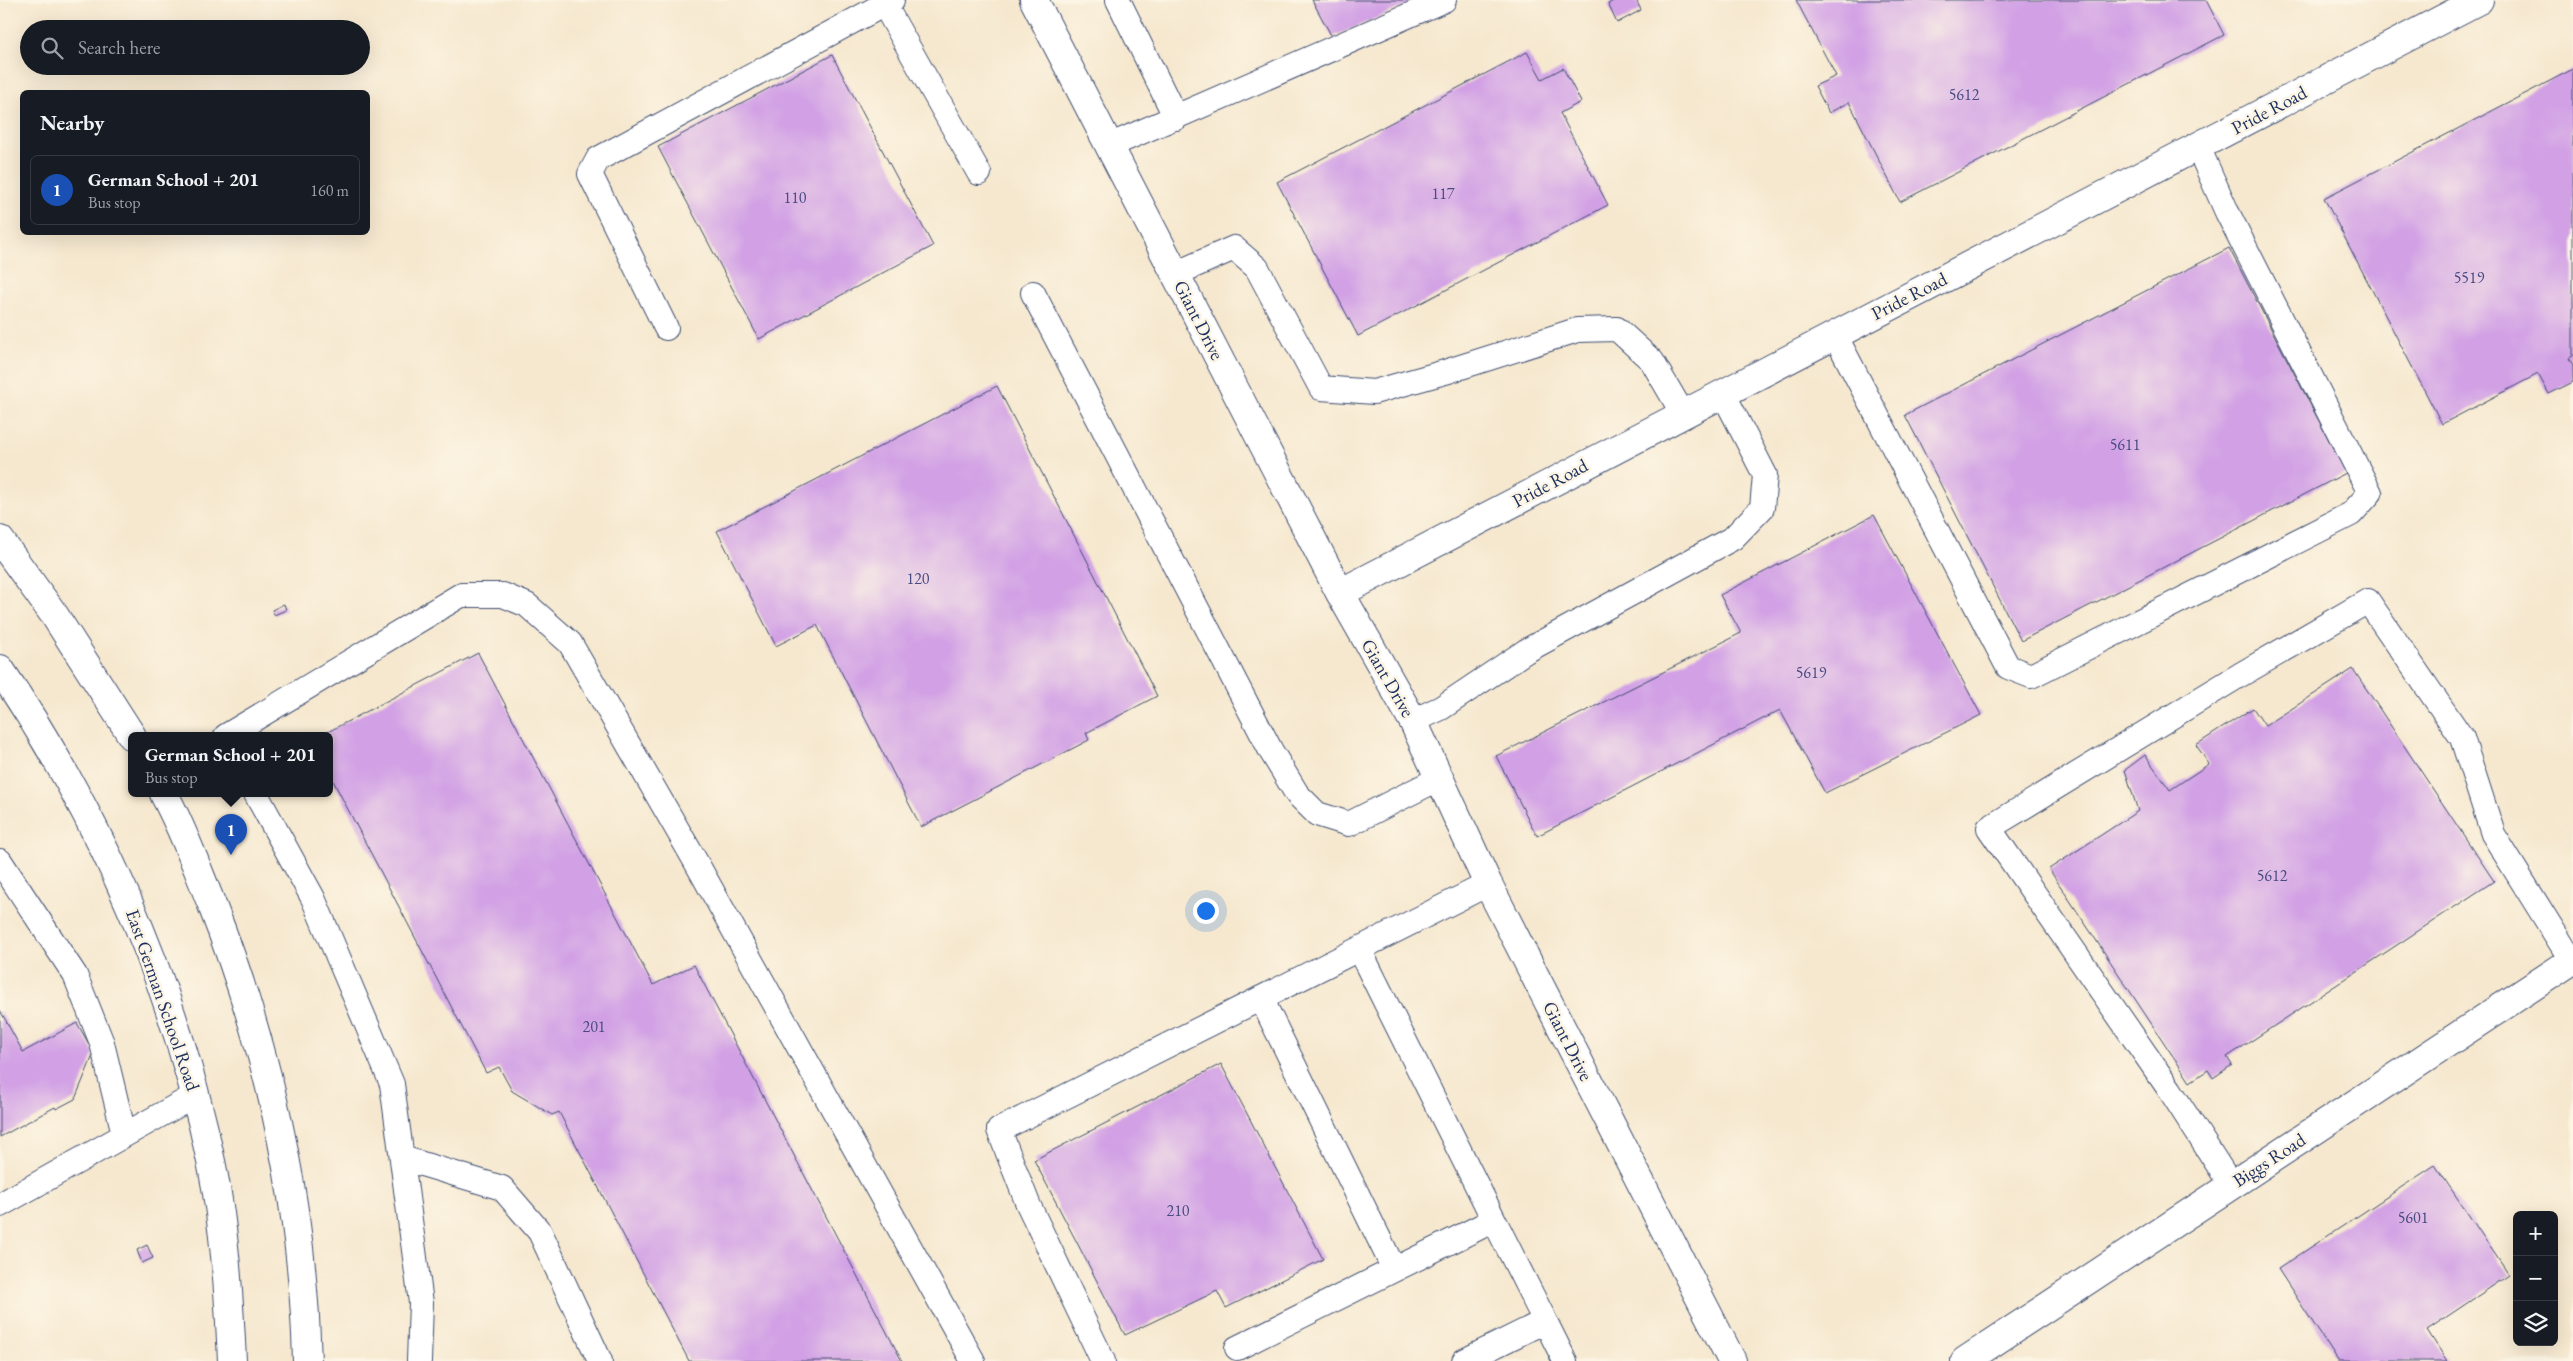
<!DOCTYPE html>
<html lang="en">
<head>
<meta charset="utf-8">
<style>
  :root { --surface:#171b24; --page:#20242c; --text:#f1f3f6; --muted:#9ea1a6; --line:#363941; --accent:#8c9099 }
  body { margin:0; font-family:"EB Garamond",serif; background:var(--page); color:var(--text) }
  .controls { position:absolute; right:15px; bottom:15px; display:grid; overflow:hidden; border-radius:8px; box-shadow:0 5px 20px #0002 }
  .controls button { width:45px; height:45px; display:grid; place-items:center; padding:0; border:0; border-bottom:1px solid var(--line); background:var(--surface); color:var(--text); font:25px sans-serif }
  .you { position:absolute; left:1205px; top:910px; width:18px; height:18px; margin:-12px; border:4px solid #fff; border-radius:50%; background:#1a73e8; box-shadow:0 0 0 8px #1a73e833 }
  .badge { display:grid; place-items:center; width:32px; height:32px; border-radius:50%; background:var(--accent); color:#fff; font-size:16px; font-weight:700 }
  .pin { position:absolute; translate:-50% -41px; filter:drop-shadow(0 1px 2px #0008) }
  .pin::after { content:''; position:absolute; top:26px; width:18px; height:15px; background:inherit; clip-path:polygon(0 0,100% 0,50% 100%) }
  .popup { position:absolute; left:128px; top:732px; width:205px; height:65px; box-sizing:border-box; display:grid; place-content:center; border-radius:8px; background:var(--surface); filter:drop-shadow(0 1px 4px #0005); font-size:16px; white-space:nowrap; color:var(--muted) }
  .popup b { font-size:19px; color:var(--text) }
  .popup::after { content:''; position:absolute; left:50%; top:100%; margin-left:-10px; border:10px solid transparent; border-top-color:var(--surface) }
  .list { margin:0; padding:0; list-style:none }
  h2 { display:flex; justify-content:space-between; align-items:center; height:65px; margin:0; padding:0 20px; font-size:21px }
  h2 small { font-size:16px; font-weight:400; color:var(--muted) }
  .list li { display:grid; grid-template-columns:32px 1fr auto; gap:15px; align-items:center; box-sizing:border-box; height:70px; margin:0 10px 10px; padding:0 10px; border:1px solid var(--line); border-radius:8px }
  .list b { display:block; font-size:19px; white-space:nowrap }
  .list p { margin:0; font-size:16px; white-space:nowrap; color:var(--muted) }
  .list em { font-size:16px; font-style:normal; color:var(--muted) }
  .icon { flex:none; width:28px; height:28px; fill:none; stroke:currentColor; stroke-width:2; stroke-linecap:round; stroke-linejoin:round }
  .map { position:relative; flex:none; width:2573px; height:1361px; overflow:hidden }
  .search { position:absolute; background:var(--surface); box-shadow:0 5px 20px #0002; left:20px; top:20px; width:350px; height:55px; display:flex; align-items:center; gap:12px; box-sizing:border-box; padding:0 18px; border-radius:28px; color:var(--muted); font-size:19px }
  .panel { position:absolute; background:var(--surface); box-shadow:0 5px 20px #0002; left:20px; top:90px; width:350px; height:145px; border-radius:8px }
  .map>svg:first-child { display:block }
  .building { fill:#d1a0e5 }
  .lines { fill:none; stroke-linecap:round; stroke-linejoin:round }
  .service-casing { stroke:#3c4b6f; stroke-width:26 }
  .minor-casing { stroke:#3c4b6f; stroke-width:30 }
  .tertiary-casing { stroke:#3c4b6f; stroke-width:30 }
  .service { stroke:#fff; stroke-width:24 }
  .minor { stroke:#fff; stroke-width:28 }
  .tertiary { stroke:#fff; stroke-width:28 }
  .labels { text-anchor:middle; dominant-baseline:central; stroke-width:5; stroke-linejoin:round; paint-order:stroke }
  .number-label { font-size:16px; fill:#484b80 }
  .street-label { font-size:19px; fill:#1b2f5e; stroke:#fcf5e5 }
</style>
</head>
<body>
<div class="map">
<svg width="2573" height="1361" viewBox="0 0 2573 1361">
  <rect width="100%" height="100%" fill="#fcf5e5"/>
  <filter id="ink" filterUnits="userSpaceOnUse"><feTurbulence type="fractalNoise" baseFrequency=".02" numOctaves="2"/><feDisplacementMap in="SourceGraphic" scale="10" xChannelSelector="R" yChannelSelector="G"/><feConvolveMatrix kernelMatrix="1 2 1 2 8 2 1 2 1" color-interpolation-filters="sRGB"/></filter>
  <filter id="wash" filterUnits="userSpaceOnUse"><feTurbulence type="fractalNoise" baseFrequency=".0096" numOctaves="4" result="noise"/><feDisplacementMap in="SourceGraphic" scale="20" xChannelSelector="R" yChannelSelector="G"/><feGaussianBlur stdDeviation="1.12" result="paint"/><feColorMatrix in="noise" values="0 0 0 0 0 0 0 0 0 0 0 0 0 0 0 0 0 1.4 0 .05"/><feComposite in="paint" operator="in"/></filter>
  <g filter="url(#wash)">
    <rect width="100%" height="100%" fill="#f6e8cf"/>
    <g id="blocks">
      <path class="building" d="M1312,0h107l-87,37z
        M1615,0h21l5,10 -24,13 -9,-19z
        M1796,0h410l18,35 -324,167 -51,-100 -20,11 -14,-27 21,-10z
        M1527,52l15,27 21,-11 18,34 -21,11 48,92 -250,131 -81,-154z
        M832,55l101,191 -174,93 -101,-192z
        M2573,69v287l-4,2 4,7v17l-24,12 -11,-20 -96,50 -118,-226z
        M2229,248l117,225 -325,168 -116,-226z
        M997,386l160,310 -71,37 3,7 -168,87 -104,-202 -41,21 -59,-115z
        M1874,515l107,200 -156,78 -45,-83 -243,126 -41,-80 245,-123 -21,-38z
        M284,604l2,6 -12,5 -2,-5z
        M478,653l175,332 41,-20 208,396h-213l-130,-249 -7,3 -40,-24 -13,-24 -13,6 -156,-298v-39h-10z
        M2353,669l141,212 -267,176 5,8 -19,13 -5,-8 -18,12 -141,-213 89,-58 -13,-41 20,-15 25,35 39,-26 -13,-19 57,-37 12,18z
        M0,1010l23,42 54,-29 17,30 -19,46 -19,10 -1,-2 -55,30z
        M1221,1064l102,195 -97,49 -9,-17 -92,44 -91,-175z
        M2435,1165l74,110 -82,55 20,31h-109l-60,-92z
        M147,1245l6,13 -11,5 -5,-13z"/>
    </g>
  </g>
  <g filter="url(#ink)">
    <use href="#blocks" fill-opacity="0" stroke="#3c4b6f" stroke-width="1"/>
    <g class="lines">
      <defs>
        <path id="service" d="M1118,0l58,118
          M884,4l95,169
          M1109,146l335,-146
          M1175,274l59,-26 23,20 64,120 53,4 71,-20 132,-42 40,-1 35,32 31,53
          M1033,293l238,458 26,43 20,20 32,10 91,-46
          M666,328l-76,-154 8,-15 294,-159
          M1835,335l173,332 23,9 320,-162 19,-21 -143,-281 -29,-65
          M1413,721l28,-13 85,-57 207,-113 29,-30 3,-33 -42,-82
          M226,736l235,-141h42l24,10 43,38 126,219 277,499
          M256,794l57,104 79,186 29,219 -2,58
          M0,861l75,114 27,68 22,91
          M1261,998l133,271
          M402,1158l100,30 38,44 60,129
          M2231,1185l-61,-95 -181,-262 251,-153 128,-74 94,137 31,96 79,127
          M0,1205l196,-110
          M1545,1321l20,40
          M1237,1348l257,-128 -135,-271
          M1103,1361l-75,-157 -29,-74 489,-246
          M1464,1361l81,-40 -51,-101"/>
        <path id="minor" d="M1034,0l306,593 73,128 75,163 244,477
          M1340,593l1139,-593
          M1965,1361l608,-401"/>
        <path id="tertiary" d="M0,540l55,76 77,120
          M0,669c102,151 175,318 212,497 13,64 17,130 20,195
          M164,794c19,35 33,74 48,111 57,146 91,299 95,456"/>
      </defs>
      <use href="#service" class="service-casing"/>
      <use href="#minor" class="minor-casing"/>
      <use href="#tertiary" class="tertiary-casing"/>
      <use href="#service" class="service"/>
      <use href="#minor" class="minor"/>
      <use href="#tertiary" class="tertiary"/>
    </g>
  </g>
  <g class="labels">
    <g class="number-label">
      <text x="1964" y="94">5612</text>
      <text x="1443" y="193">117</text>
      <text x="795" y="197">110</text>
      <text x="2469" y="277">5519</text>
      <text x="2125" y="444">5611</text>
      <text x="918" y="578">120</text>
      <text x="1811" y="672">5619</text>
      <text x="2272" y="875">5612</text>
      <text x="594" y="1026">201</text>
      <text x="1178" y="1210">210</text>
      <text x="2413" y="1217">5601</text>
    </g>
    <g class="street-label">
      <text transform="translate(2269 110) rotate(-28)">Pride Road</text>
      <text transform="translate(1909 296) rotate(-27)">Pride Road</text>
      <text transform="translate(1199 320) rotate(63)">Giant Drive</text>
      <text transform="translate(1550 483) rotate(-28)">Pride Road</text>
      <text transform="translate(1388 678) rotate(60)">Giant Drive</text>
      <text transform="translate(163 1000) rotate(71)">East German School Road</text>
      <text transform="translate(1568 1041) rotate(63)">Giant Drive</text>
      <text transform="translate(2269 1160) rotate(-33)">Biggs Road</text>
    </g>
  </g>
</svg>
<div class="controls">
<button>+</button>
<button>−</button>
<button><svg class="icon" aria-label="layers" viewBox="0 0 24 24"><path d="M12 4l9 5-9 5-9-5zM3 14l9 5 9-5"/></svg></button>
</div>
<div class="you"></div>
<div class="pin badge" style="left:231px;top:855px;background:#1a4fb4">1</div>
<div class="popup"><b>German School + 201</b>Bus stop</div>
<div class="search"><svg class="icon" aria-label="search" viewBox="0 0 24 24"><circle cx="10" cy="10" r="6"/><path d="M15 15l6 6"/></svg>Search here</div>
<section class="panel">
<h2>Nearby<small></small></h2>
<ul class="list">
<li><span class="badge" style="background:#1a4fb4">1</span><div><b>German School + 201</b><p>Bus stop</p></div><em>160 m</em></li>
</ul>
</section>
</div>
</body>
</html>
